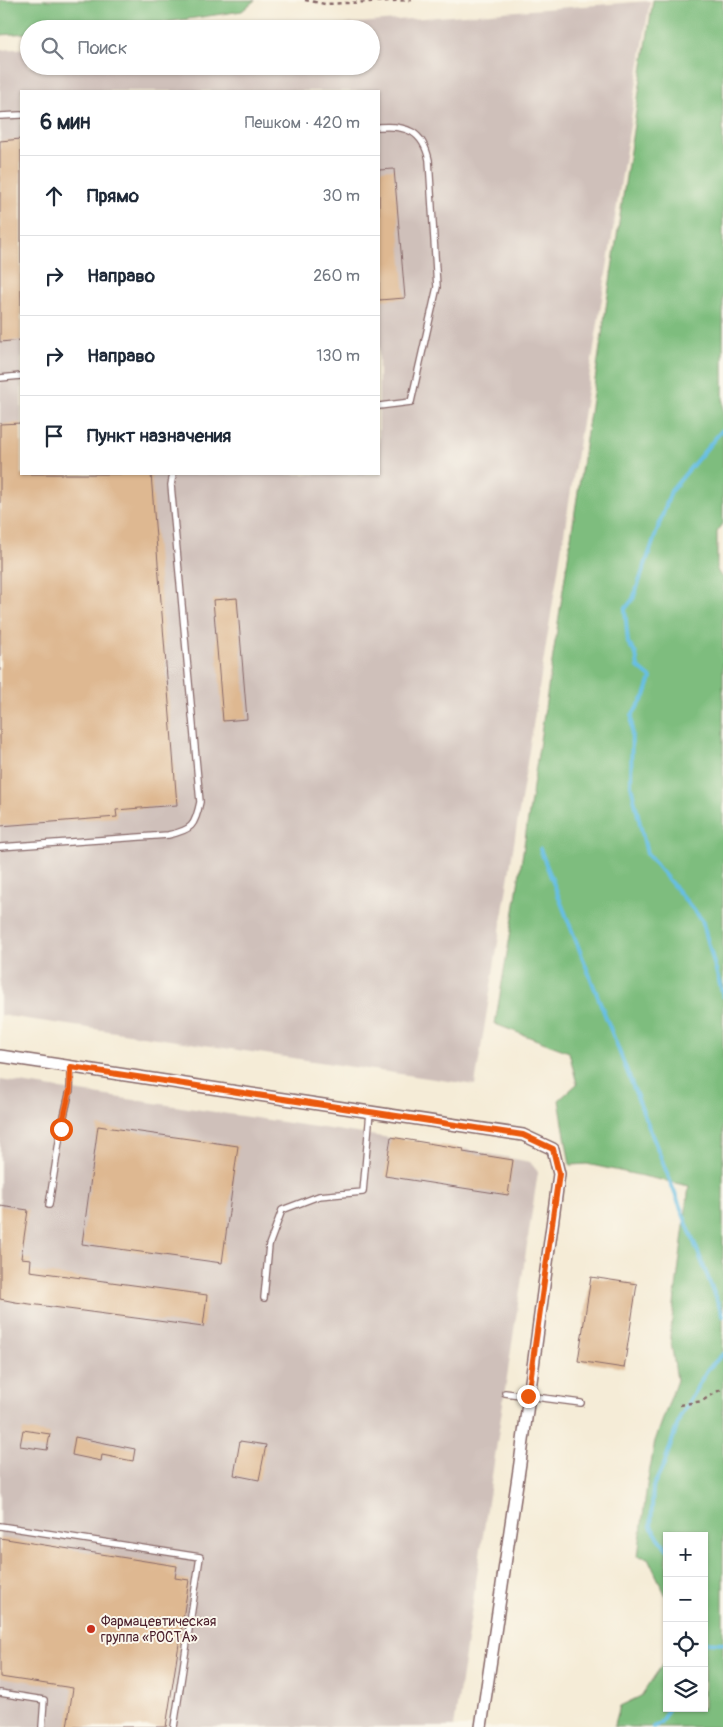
<!DOCTYPE html>
<html lang="ru">
<head>
<meta charset="utf-8">
<style>
  :root { --surface:#fff; --page:#f2f2f3; --text:#1f2937; --muted:#747a83; --line:#e0e1e3 }
  body { margin:0; font-family:Pangolin,sans-serif; background:var(--page); color:var(--text) }
  .controls { position:absolute; right:15px; bottom:15px; display:grid; overflow:hidden; border-radius:0px; box-shadow:0 1px 4px #0004 }
  .controls button { width:45px; height:45px; display:grid; place-items:center; padding:0; border:0; border-bottom:1px solid var(--line); background:var(--surface); color:var(--text); font:25px sans-serif }
  .stop { position:absolute; width:15px; height:15px; margin:-11px; border:4px solid #ea580c; border-radius:50%; background:#fff }
  .stop.end { background:#ea580c; border-color:#fff; box-shadow:0 1px 5px #0008 }
  .list { margin:0; padding:0; list-style:none }
  h2 { display:flex; justify-content:space-between; align-items:center; height:65px; margin:0; padding:0 20px; font-size:21px }
  h2 small { font-size:16px; font-weight:400; color:var(--muted) }
  .list li { display:grid; grid-template-columns:32px 1fr auto; gap:15px; align-items:center; box-sizing:border-box; height:80px; padding:0 20px; border-top:1px solid var(--line) }
  .list b { display:block; font-size:19px; white-space:nowrap }
  .list em { font-size:16px; font-style:normal; color:var(--muted) }
  .icon { flex:none; width:28px; height:28px; fill:none; stroke:currentColor; stroke-width:2; stroke-linecap:round; stroke-linejoin:round }
  .map { position:relative; flex:none; width:723px; height:1727px; overflow:hidden }
  .search { position:absolute; background:var(--surface); box-shadow:0 1px 4px #0004; left:20px; top:20px; width:360px; height:55px; display:flex; align-items:center; gap:12px; box-sizing:border-box; padding:0 18px; border-radius:28px; color:var(--muted); font-size:19px }
  .panel { position:absolute; background:var(--surface); box-shadow:0 1px 4px #0004; left:20px; top:90px; width:360px; height:385px; border-radius:0px }
  .map>svg:first-child { display:block }
  .industrial { fill:#cfc0ba; fill-rule:evenodd }
  .forest { fill:#7ebd7e; stroke:#646e54 }
  .lines { fill:none; stroke-linecap:round; stroke-linejoin:round }
  .stream { stroke:#66bee3; stroke-width:4 }
  .building { fill:#deb891 }
  .service-casing { stroke:#866767; stroke-width:8 }
  .minor-casing { stroke:#866767; stroke-width:14 }
  .path { stroke:#866767; stroke-width:2.5; stroke-dasharray:4 4; stroke-linecap:butt }
  .service { stroke:#fff; stroke-width:5.5 }
  .minor { stroke:#fff; stroke-width:11 }
  .route { stroke:#ea580c; stroke-width:6 }
  .poi-dot { fill:#c8321e; stroke:#fbf7ec; stroke-width:2 }
  .labels { text-anchor:middle; dominant-baseline:central; stroke-width:4; stroke-linejoin:round; paint-order:stroke }
  .poi-label { font-size:14px; fill:#4a1f2b; stroke:#fbf7ec; text-anchor:start }
</style>
</head>
<body>
<div class="map">
<svg width="723" height="1727" viewBox="0 0 723 1727">
  <rect width="100%" height="100%" fill="#fbf7ec"/>
  <filter id="ink" filterUnits="userSpaceOnUse"><feTurbulence type="fractalNoise" baseFrequency=".02" numOctaves="2"/><feDisplacementMap in="SourceGraphic" scale="10" xChannelSelector="R" yChannelSelector="G"/><feConvolveMatrix kernelMatrix="1 2 1 2 8 2 1 2 1" color-interpolation-filters="sRGB"/></filter>
  <filter id="wash" filterUnits="userSpaceOnUse"><feTurbulence type="fractalNoise" baseFrequency=".0096" numOctaves="4" result="noise"/><feDisplacementMap in="SourceGraphic" scale="20" xChannelSelector="R" yChannelSelector="G"/><feGaussianBlur stdDeviation="1.12" result="paint"/><feColorMatrix in="noise" values="0 0 0 0 0 0 0 0 0 0 0 0 0 0 0 0 0 1.4 0 .05"/><feComposite in="paint" operator="in"/></filter>
  <g filter="url(#wash)">
    <rect width="100%" height="100%" fill="#f5ecd7"/>
    <path class="industrial" d="M650,1l-175,1084 -475,-70v-965l29,-2v18h342v-37h-94zM21,91h358v383h-358z
      M0,1080l464,69 66,13 8,10 -84,555h-454z"/>
    <path class="forest" d="M0,0h255l-13,11 -95,14 -56,4h-62v4l-29,2z
      M653,0h70v524l-6,8v38l6,10v1147h-109l6,-21 21,-10 25,-37 1,-13v62h37v-172h-37v62l-19,-40 -10,-2 9,-71 8,-44 22,-61 -7,-44 19,-150 -102,-22 -17,1 -11,-65 18,-16 -8,-32 -74,-28 17,-100z"/>
    <g class="lines">
      <path class="stream" d="M723,429l-52,62 -38,108 -8,10 3,34 8,11 2,13 13,11 -6,18 -13,19 -1,70 16,69 55,66 21,76
        M540,849l183,467
        M667,1549l-16,-22 2,-40 11,-22 16,-48 27,-47 16,-16
        M704,1642l19,1
        M653,1727l7,-4 9,-15"/>
    </g>
    <g id="blocks">
      <path class="building" d="M21,139v201l-21,2v-201z
        M394,169l11,129 -26,2v-130z
        M21,423v51h130l26,331 -61,5 1,7 -117,9v-402z
        M237,598l10,121 -24,2 -10,-121z
        M98,1126l140,20 -16,117 -140,-19z
        M391,1137l73,12 -1,3 50,8 -5,35 -123,-19z
        M0,1206l28,4 -7,48 10,1 -1,12 177,24 -4,32 -188,-25 -15,-3z
        M591,1277l46,7 -13,84 -46,-7z
        M23,1430l27,4 -3,16 -27,-4z
        M75,1437l60,12 -2,12 -31,-6 -1,6 -29,-6z
        M240,1441l26,4 -7,35 -25,-5z
        M0,1538l177,28 -2,12 14,2 -23,147h-99l6,-39 -73,-11z"/>
    </g>
  </g>
  <g filter="url(#ink)">
    <use href="#blocks" fill-opacity="0" stroke="#866767" stroke-width="1"/>
    <g class="lines">
      <defs>
        <path id="service" d="M0,116l21,-1
          M379,127c27,-2 44,4 50,33l8,127 -26,115 -32,4
          M0,378l21,-2
          M0,847l168,-12c24,-5 27,-9 32,-33l-29,-317 2,-11
          M49,1205l12,-76 9,-39 1,-23
          M264,1298l5,-53 13,-35 37,-14 44,-4 7,-80
          M505,1393l76,10
          M0,1526l200,31 -26,170
          M0,1693l44,7 -2,27"/>
        <path id="minor" d="M0,1056l523,79 30,14 6,25 -39,289 -39,264"/>
      </defs>
      <use href="#service" class="service-casing"/>
      <use href="#minor" class="minor-casing"/>
      <path class="path" d="M305,0l20,4 87,-4
        M680,1405l22,-4 21,-13"/>
      <use href="#service" class="service"/>
      <use href="#minor" class="minor"/>
    </g>
  </g>
  <g class="lines" filter="url(#ink)">
    <path class="route" d="M61,1129l9,-39 1,-23 452,68 30,14 6,25 -31,222"/>
  </g>
  <circle class="poi-dot" cx="91" cy="1629" r="5"/>
  <g class="labels">
    <g class="poi-label">
      <text x="101" y="1621">Фармацевтическая<tspan x="101" dy="16">группа «РОСТА»</tspan></text>
    </g>
  </g>
</svg>
<div class="controls">
<button>+</button>
<button>−</button>
<button><svg class="icon" aria-label="locate" viewBox="0 0 24 24"><circle cx="12" cy="12" r="6"/><path d="M12 2v4M12 18v4M2 12h4M18 12h4"/></svg></button>
<button><svg class="icon" aria-label="layers" viewBox="0 0 24 24"><path d="M12 4l9 5-9 5-9-5zM3 14l9 5 9-5"/></svg></button>
</div>
<div class="stop" style="left:61px;top:1129px"></div>
<div class="stop end" style="left:528px;top:1396px"></div>
<div class="search"><svg class="icon" aria-label="search" viewBox="0 0 24 24"><circle cx="10" cy="10" r="6"/><path d="M15 15l6 6"/></svg>Поиск</div>
<section class="panel">
<h2>6 мин<small>Пешком · 420 m</small></h2>
<ul class="list">
<li><svg class="icon" aria-label="ahead" viewBox="0 0 24 24"><path d="M12 20V5M6 11l6-6 6 6"/></svg><div><b>Прямо</b></div><em>30 m</em></li>
<li><svg class="icon" aria-label="right" viewBox="0 0 24 24"><path d="M7 20v-9h11M14 6l5 5-5 5"/></svg><div><b>Направо</b></div><em>260 m</em></li>
<li><svg class="icon" aria-label="right" viewBox="0 0 24 24"><path d="M7 20v-9h11M14 6l5 5-5 5"/></svg><div><b>Направо</b></div><em>130 m</em></li>
<li><svg class="icon" aria-label="arrive" viewBox="0 0 24 24"><path d="M6 21V4h12l-3 4 3 4H6"/></svg><div><b>Пункт назначения</b></div></li>
</ul>
</section>
</div>
</body>
</html>
